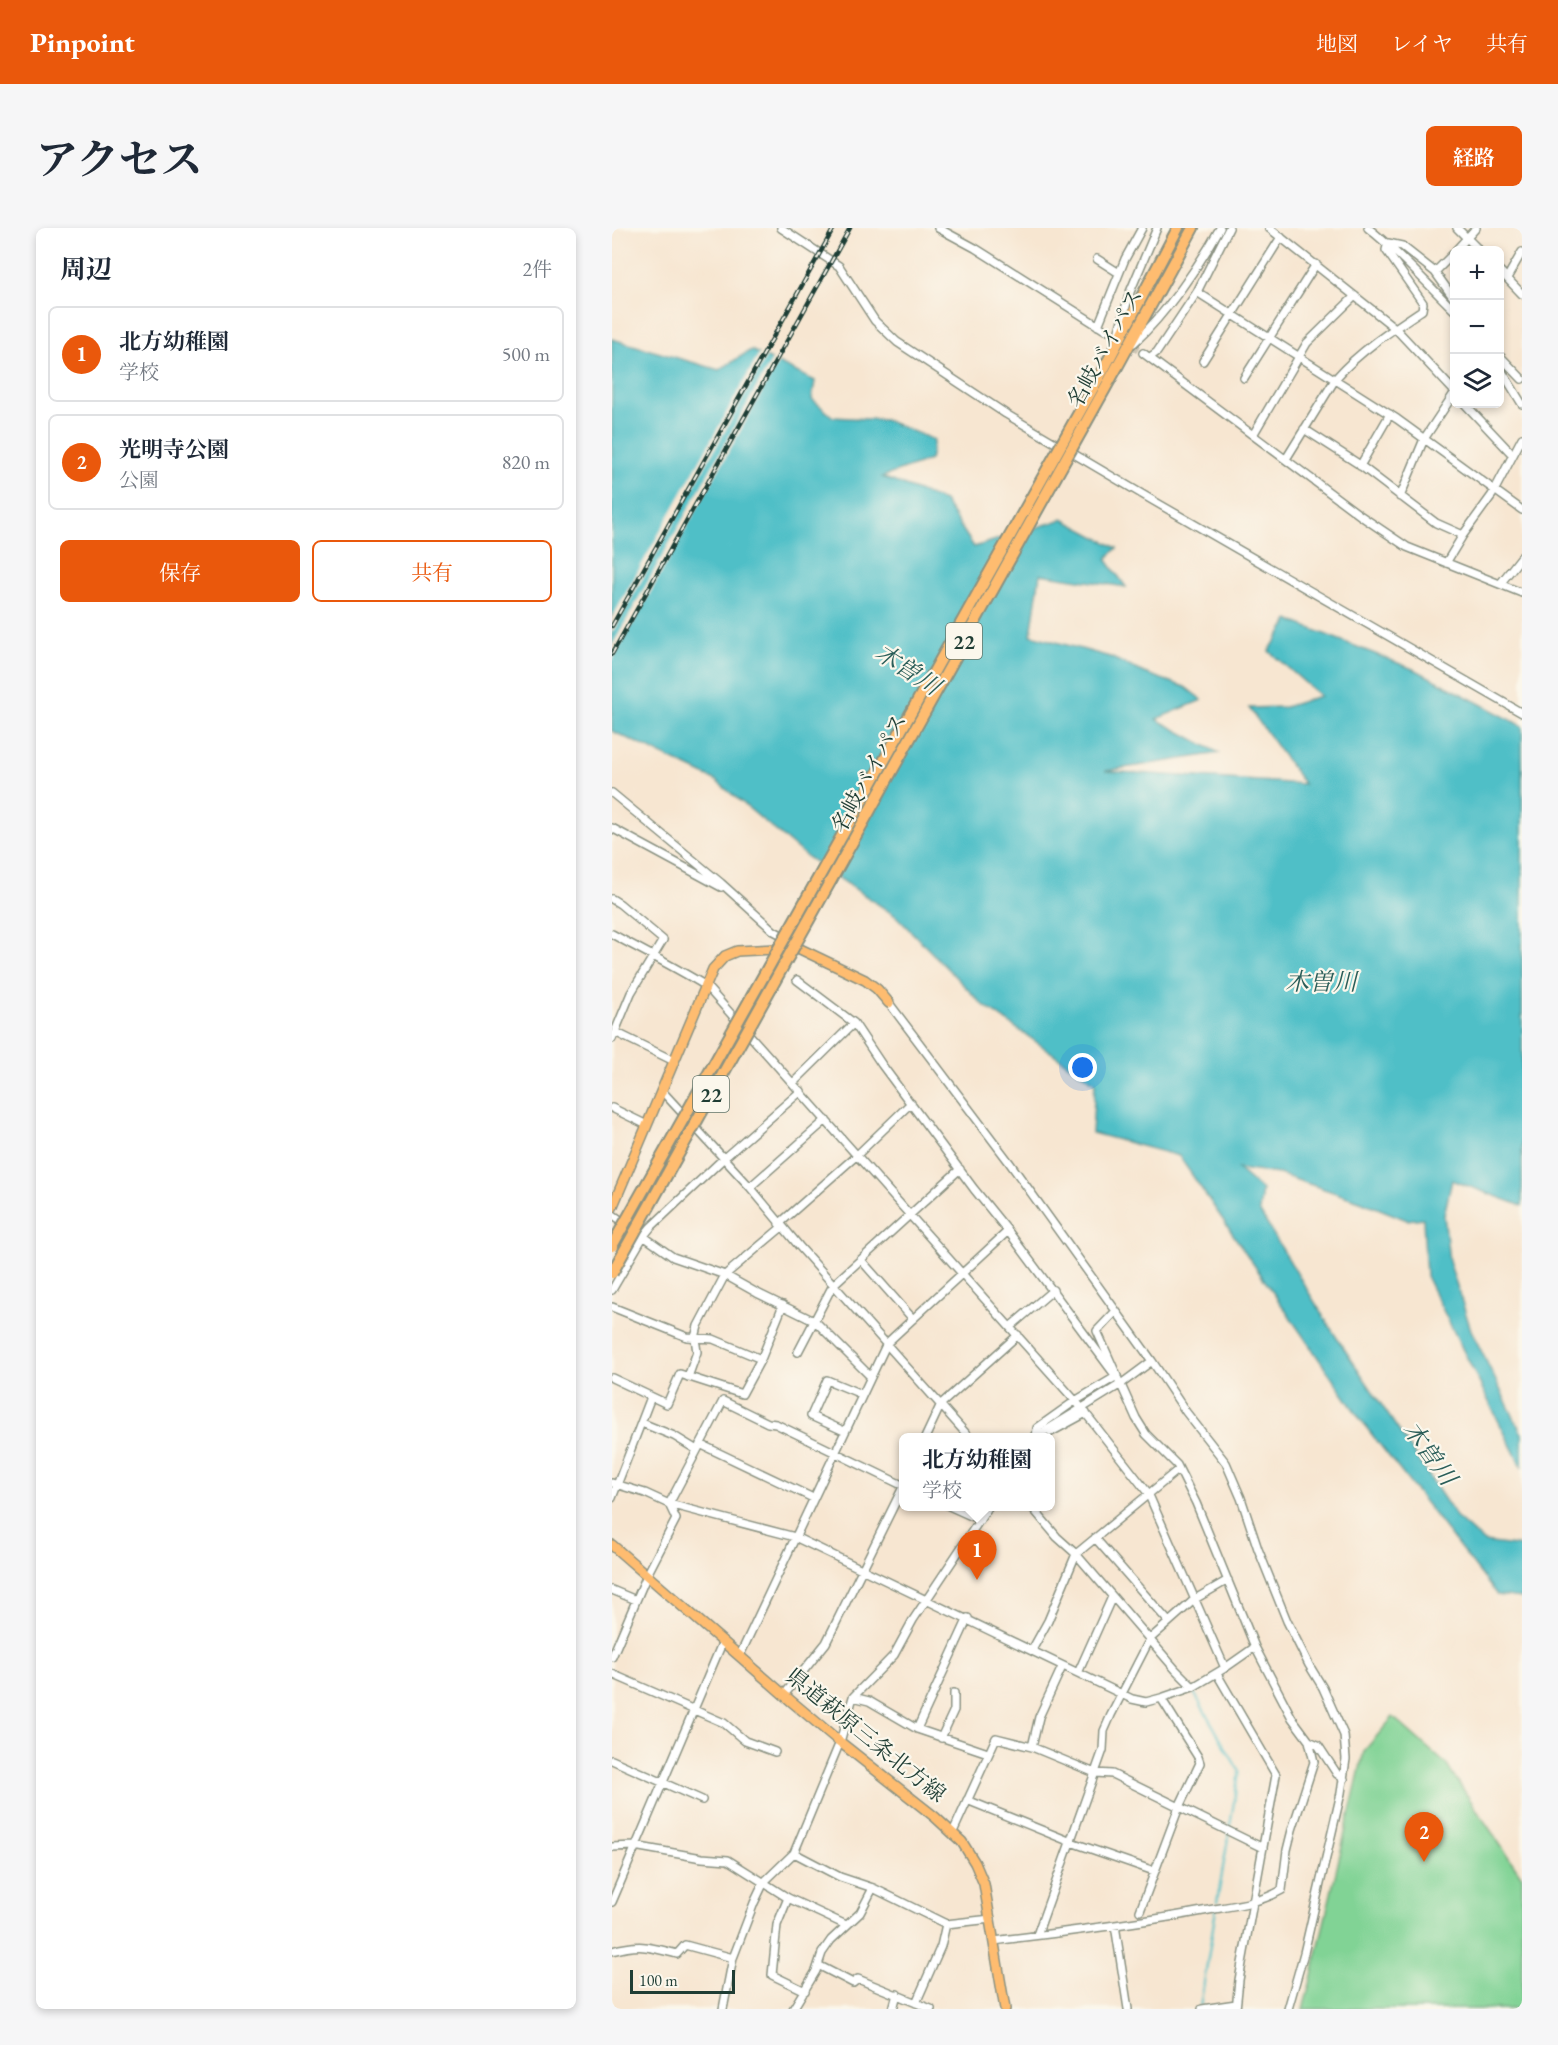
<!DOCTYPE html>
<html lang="ja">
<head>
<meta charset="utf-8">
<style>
  :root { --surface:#fff; --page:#f6f6f7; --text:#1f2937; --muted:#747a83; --line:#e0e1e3; --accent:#ea580c }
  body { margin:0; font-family:"EB Garamond","Noto Serif JP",serif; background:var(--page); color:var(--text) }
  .controls { position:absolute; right:18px; top:18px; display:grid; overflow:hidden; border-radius:9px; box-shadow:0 3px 9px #0003 }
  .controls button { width:54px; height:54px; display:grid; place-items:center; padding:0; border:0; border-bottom:2px solid var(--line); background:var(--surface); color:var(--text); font:30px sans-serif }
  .scale { position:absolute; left:18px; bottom:15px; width:105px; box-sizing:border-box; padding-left:6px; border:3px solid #1f3d34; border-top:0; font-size:16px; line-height:21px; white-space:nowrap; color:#1f3d34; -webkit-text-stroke:4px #fbf7ec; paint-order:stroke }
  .you { position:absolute; left:471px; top:840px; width:21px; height:21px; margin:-15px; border:4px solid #fff; border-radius:50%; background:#1a73e8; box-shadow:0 0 0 9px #1a73e833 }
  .badge { display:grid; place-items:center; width:39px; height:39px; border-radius:50%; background:var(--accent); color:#fff; font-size:20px; font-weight:700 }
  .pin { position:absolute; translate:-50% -50px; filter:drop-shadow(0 2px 3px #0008) }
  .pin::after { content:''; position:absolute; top:32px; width:21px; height:18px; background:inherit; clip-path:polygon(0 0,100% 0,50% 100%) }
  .popup { position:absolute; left:287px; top:1205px; width:156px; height:78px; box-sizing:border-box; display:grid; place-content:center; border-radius:9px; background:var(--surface); filter:drop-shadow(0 2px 4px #0005); font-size:20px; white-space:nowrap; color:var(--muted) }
  .popup b { font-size:22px; color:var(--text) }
  .popup::after { content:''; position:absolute; left:50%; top:100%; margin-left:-12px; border:12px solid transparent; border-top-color:var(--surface) }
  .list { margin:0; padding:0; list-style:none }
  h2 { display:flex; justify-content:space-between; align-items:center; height:78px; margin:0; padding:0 24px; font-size:26px }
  h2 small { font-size:20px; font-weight:400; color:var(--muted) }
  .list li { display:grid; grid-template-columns:39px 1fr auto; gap:18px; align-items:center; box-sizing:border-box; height:96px; margin:0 12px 12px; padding:0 12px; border:2px solid var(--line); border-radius:9px }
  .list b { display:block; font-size:22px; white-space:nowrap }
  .list p { margin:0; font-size:20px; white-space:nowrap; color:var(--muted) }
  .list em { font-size:20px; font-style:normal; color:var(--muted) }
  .actions { display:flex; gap:12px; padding:18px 24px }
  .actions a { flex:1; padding:14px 0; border:2px solid var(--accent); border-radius:9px; text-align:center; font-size:21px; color:var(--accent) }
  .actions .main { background:var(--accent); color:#fff }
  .icon { flex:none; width:33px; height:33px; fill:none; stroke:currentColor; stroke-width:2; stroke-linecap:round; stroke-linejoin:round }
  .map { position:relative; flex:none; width:910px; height:1781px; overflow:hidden; border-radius:9px }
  header { display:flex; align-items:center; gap:36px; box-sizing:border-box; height:84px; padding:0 30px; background:var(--accent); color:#fff }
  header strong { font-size:28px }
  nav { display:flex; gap:33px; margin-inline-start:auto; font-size:21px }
  .intro { display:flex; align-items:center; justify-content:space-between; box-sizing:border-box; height:144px; padding:0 36px }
  h1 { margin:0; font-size:42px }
  .button { padding:15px 27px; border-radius:9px; background:var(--accent); color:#fff; font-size:21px; font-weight:700 }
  main { display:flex; gap:36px; padding:0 36px }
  aside { flex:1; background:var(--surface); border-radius:9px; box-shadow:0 3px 9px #0003 }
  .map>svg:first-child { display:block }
  .green { fill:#81d395; stroke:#508864; stroke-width:1.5 }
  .water { fill:#50bfc7; stroke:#387e7e; stroke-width:1.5 }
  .pier { fill:#f7e6d1 }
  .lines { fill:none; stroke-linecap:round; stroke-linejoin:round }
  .stream { stroke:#50bfc7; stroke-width:2 }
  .minor-tunnel { stroke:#ccc4b2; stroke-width:7; stroke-dasharray:7 3.5; stroke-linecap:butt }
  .minor-casing { stroke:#8b9282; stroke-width:10 }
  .major-casing { stroke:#8b9282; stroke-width:12 }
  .highway-casing { stroke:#8b9282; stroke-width:14 }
  .minor { stroke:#fff; stroke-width:7 }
  .major { stroke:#febc70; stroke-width:9 }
  .highway { stroke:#febc70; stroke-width:10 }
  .rail-casing { stroke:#1f3d34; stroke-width:4.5 }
  .rail { stroke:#fbf7ec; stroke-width:2; stroke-dasharray:7; stroke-linecap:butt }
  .highway-bridge-casing { stroke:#8b9282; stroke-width:14; stroke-linecap:butt }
  .highway-bridge { stroke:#febc70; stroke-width:10 }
  .labels { text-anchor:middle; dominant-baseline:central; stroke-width:4.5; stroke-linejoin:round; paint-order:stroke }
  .shield { fill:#fbf7ec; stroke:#61756b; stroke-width:1.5 }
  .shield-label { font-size:21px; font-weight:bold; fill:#1f3d34 }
  .street-label { font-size:22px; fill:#1f3d34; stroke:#fbf7ec }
  .water-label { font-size:24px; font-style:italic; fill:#2b5e59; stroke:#fbf7ec }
</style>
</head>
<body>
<header>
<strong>Pinpoint</strong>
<nav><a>地図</a><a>レイヤ</a><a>共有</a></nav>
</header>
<div class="intro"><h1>アクセス</h1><a class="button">経路</a></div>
<main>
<aside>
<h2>周辺<small>2件</small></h2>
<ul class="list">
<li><span class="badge">1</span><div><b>北方幼稚園</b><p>学校</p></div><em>500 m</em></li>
<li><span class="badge">2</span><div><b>光明寺公園</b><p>公園</p></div><em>820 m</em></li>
</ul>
<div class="actions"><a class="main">保存</a><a>共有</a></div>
</aside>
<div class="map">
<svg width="910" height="1781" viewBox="0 0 910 1781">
  <rect width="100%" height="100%" fill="#fbf7ec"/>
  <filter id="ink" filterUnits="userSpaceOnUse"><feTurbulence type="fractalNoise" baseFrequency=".0167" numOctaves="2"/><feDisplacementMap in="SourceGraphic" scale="12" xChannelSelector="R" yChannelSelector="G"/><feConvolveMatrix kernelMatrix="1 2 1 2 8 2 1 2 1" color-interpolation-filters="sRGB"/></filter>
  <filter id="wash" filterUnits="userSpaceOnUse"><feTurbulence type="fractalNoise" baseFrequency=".008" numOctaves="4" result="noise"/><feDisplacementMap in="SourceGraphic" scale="24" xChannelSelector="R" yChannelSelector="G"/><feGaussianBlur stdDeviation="1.35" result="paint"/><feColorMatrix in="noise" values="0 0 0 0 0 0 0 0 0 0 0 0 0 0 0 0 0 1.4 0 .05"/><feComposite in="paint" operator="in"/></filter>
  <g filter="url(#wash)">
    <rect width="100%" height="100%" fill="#f7e6d1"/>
    <path class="green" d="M781,1489l53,47 76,113v132h-219l6,-21 55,-237z"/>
    <path class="water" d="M0,111l107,31 32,-20 64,31 -3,18 21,18 52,3 49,20 -4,20 -48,17 62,24 30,46 89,-28 54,29 -11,11 20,28 -86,-13 -9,61 79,22 34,16 41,14 17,13 -46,19 63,34 -114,18 199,13 -55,-76 36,-1 35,-11 -51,-45 20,-31 129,51 104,55v480l-70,-26 -8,35 5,46 22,69 51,104v34l-96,-192 -3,-58 -16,2 -47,-19 -81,-27 -41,-5 24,21 -3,21 74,121 124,186 27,24 38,5v51l-25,-3 -134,-172 -184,-267 -87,-23 3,-50 -113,-79 -86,-88 -89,-59 -92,-77 -103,-49z"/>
    <path class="pier" d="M149,123l6,4 -155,278v-15z
      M161,130l6,3 -167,300v-15z"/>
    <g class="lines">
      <path class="stream" d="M581,1463l46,80 -9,55
        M605,1674l12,-69
        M588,1779l16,-98"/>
    </g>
  </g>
  <g filter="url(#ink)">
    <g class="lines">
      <path class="minor-tunnel" d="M493,102l38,23"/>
      <defs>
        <path id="minor" d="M169,0l58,38 36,55 22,21 109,72 146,86 370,213
          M326,0l37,20 130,82
          M657,0l126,100 60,64 -31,47 -24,58
          M756,0c32,25 58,55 87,83
          M845,0l22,22
          M844,22l20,-22
          M485,31l22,14
          M888,43l22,23
          M823,44l20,-20
          M895,50l15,-26
          M585,64l200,127 125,91
          M486,98l27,-67 17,-31
          M506,106l12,-42 27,-64
          M522,115c32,-29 65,-77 86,-115
          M531,125l218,163 46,31 115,46
          M888,128l22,23
          M538,129l7,-5 40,-60 32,-64
          M591,133l78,-124
          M888,140l22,36
          M632,150l72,-114
          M853,176l47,50
          M692,201l53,34 79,60 27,12
          M641,207l54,-92 48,-47
          M674,231l50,-81c24,-27 56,-48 86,-68l1,-7 -37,-53 2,-7 14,3 33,26 20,28
          M748,238l30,-52
          M834,335l17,-28 29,-40 30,-57
          M888,356l22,-28
          M0,565l109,90 53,48 17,9 6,6
          M0,600l109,59
          M0,671l8,5 43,36 -32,53 -19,46
          M0,706c31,17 63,33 94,52l373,419
          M185,752l57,43 28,42 92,124 34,42 110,148
          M277,775l120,159 143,199 34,51 40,51 15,35 17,51 29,72 22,44 14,23 21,47 2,24 -5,34 -37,160 -16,56
          M3,804l59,29
          M181,855l61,-60
          M50,863l88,96 49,59 171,192
          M0,880l35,17
          M138,959l76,-67
          M0,986l61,43 52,18 32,18 59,29 54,54
          M167,996l77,-68 55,-53
          M249,1032l52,59
          M0,1062l31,-53 8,-10 73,-69 77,-67
          M0,1079l75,30 26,2 48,20
          M398,1099l43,-37
          M186,1124l35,-67 127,-116
          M76,1149l9,-25 -2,-14 3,-12 27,-51 57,-48
          M0,1150l55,26 13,-30 62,20 20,-37 21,-52
          M510,1159l14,31 10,16 31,31 19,38 59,144 37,71 17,23 9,4 19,29 7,5
          M30,1195l32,13 23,14
          M232,1203l-33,-15 16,-36 34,14
          M439,1204l35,-19
          M425,1208l84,-52 31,-23
          M313,1210l16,-34 77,-69
          M424,1210l1,-10 38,-27 42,-25 -20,-45 19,-20
          M88,1216l113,54
          M0,1255l33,10 24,11 126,33 337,162 14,3 15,-4 32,-11 32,-19 -77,-175 -65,-83
          M0,1270l39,-101
          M337,1278l31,14
          M419,1278l26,31 19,17 100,116 17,17
          M483,1310l73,83
          M0,1362l24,10
          M420,1422l16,-29 28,-67 103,-85
          M128,1427l147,-312 121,-112
          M0,1429l35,-82 29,-56 -7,-15 54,-103 45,22 8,1 128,62
          M613,1440l30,-21
          M466,1445l34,-76
          M0,1446l112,49 21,18 30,11
          M605,1446l59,101 -37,205 -3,29
          M172,1467l42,-52 78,-158
          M241,1469l16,4 48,28 71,24
          M305,1501l51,-111
          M329,1510l13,-28v-17
          M420,1519l7,-30 23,-50
          M0,1532l90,40
          M355,1572l104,42 83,29
          M341,1604l43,-94 36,9 63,26 17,1 151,74
          M0,1619l22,-1 68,12 26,2 60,38 58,27
          M182,1625l46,24 33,11 73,36 45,-5
          M176,1670l-11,27 -5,50 33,16
          M0,1674l111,-261
          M528,1683l39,-104 21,-44 -2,-6 -37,-59
          M503,1697l13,84
          M425,1707l66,-185 1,-19 7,-16 39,-76 45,-40 33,-19
          M382,1713c70,-9 140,-17 209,-30 27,-5 55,-7 79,-21l5,-40 5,-20 22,-68 -5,-21
          M0,1723c29,-8 38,-4 65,3l8,-9 48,13
          M206,1737l35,18 5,-4 73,30
          M304,1775l25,-57 5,-22
          M111,1781l10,-51 21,-55 10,-21 30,-29 46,-111 13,-45 41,-42 19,-35 76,-114
          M181,1781l23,-38 6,-18 9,-13 29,-27 13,-25
          M281,1781l4,-15
          M590,1781l34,-5"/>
        <path id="major" d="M0,980l101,-239 12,-13 12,-5 61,-3 67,32 12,9 12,14
          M0,1317l179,156 49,41 95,75 27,25 13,21 9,21 21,125"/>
        <path id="highway" d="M495,135l71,-135
          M505,139l76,-139"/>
      </defs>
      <use href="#minor" class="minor-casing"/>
      <use href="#major" class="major-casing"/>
      <use href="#highway" class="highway-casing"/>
      <use href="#minor" class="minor"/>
      <use href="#major" class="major"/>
      <use href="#highway" class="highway"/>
      <defs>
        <path id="rail" d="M0,398l222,-398
          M0,426l238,-426"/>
      </defs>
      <use href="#rail" class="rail-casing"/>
      <use href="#rail" class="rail"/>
      <defs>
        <path id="highway-bridge" d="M0,1018l495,-883
          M0,1045l505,-906"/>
      </defs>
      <use href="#highway-bridge" class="highway-bridge-casing"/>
      <use href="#highway-bridge" class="highway-bridge"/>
    </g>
  </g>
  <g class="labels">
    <g class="shield">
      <rect x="334" y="395" width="36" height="36" rx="4.5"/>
      <rect x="81" y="848" width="36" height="36" rx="4.5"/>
    </g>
    <g class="shield-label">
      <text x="352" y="413">22</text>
      <text x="99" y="866">22</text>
    </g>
    <g class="street-label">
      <text transform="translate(493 120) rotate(-61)">名岐バイパス</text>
      <text transform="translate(257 545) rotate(-61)">名岐バイパス</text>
      <text transform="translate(254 1507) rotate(39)">県道萩原三条北方線</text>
    </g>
    <g class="water-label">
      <text transform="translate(296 441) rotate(33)">木曽川</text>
      <text x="709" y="753">木曽川</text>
      <text transform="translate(818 1225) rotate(54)">木曽川</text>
    </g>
  </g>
</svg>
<div class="controls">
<button>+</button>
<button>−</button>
<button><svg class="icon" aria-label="layers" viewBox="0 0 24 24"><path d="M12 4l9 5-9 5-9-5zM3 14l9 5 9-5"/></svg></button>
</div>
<div class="scale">100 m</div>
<div class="you"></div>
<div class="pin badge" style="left:365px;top:1352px">1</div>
<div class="popup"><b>北方幼稚園</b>学校</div>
<div class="pin badge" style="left:812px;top:1634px">2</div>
</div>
</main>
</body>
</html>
